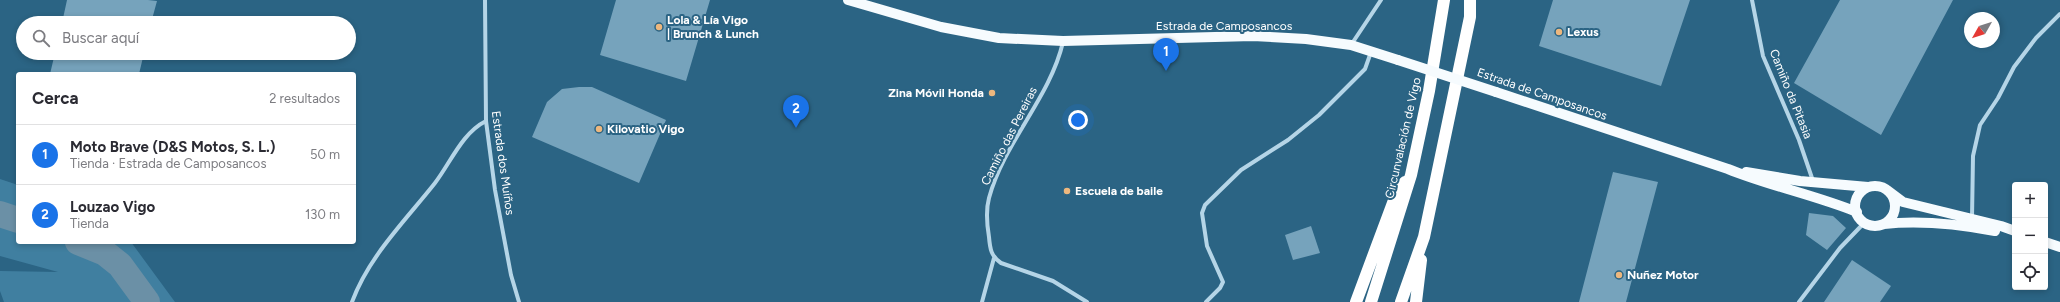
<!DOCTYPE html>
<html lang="es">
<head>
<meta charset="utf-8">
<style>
  :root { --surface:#fff; --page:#f7f7f7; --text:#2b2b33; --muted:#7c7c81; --line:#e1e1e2; --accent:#1a73e8 }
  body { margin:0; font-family:Figtree,sans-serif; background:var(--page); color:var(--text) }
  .controls { position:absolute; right:12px; bottom:12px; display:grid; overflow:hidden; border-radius:4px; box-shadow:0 2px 6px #0003 }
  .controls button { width:36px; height:36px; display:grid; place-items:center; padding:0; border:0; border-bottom:1px solid var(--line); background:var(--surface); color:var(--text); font:20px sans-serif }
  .compass { position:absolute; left:1964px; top:12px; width:36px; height:36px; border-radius:50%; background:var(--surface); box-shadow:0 2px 6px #0003; rotate:231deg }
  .you { position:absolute; left:1078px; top:120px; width:14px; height:14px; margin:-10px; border:3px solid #fff; border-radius:50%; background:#1a73e8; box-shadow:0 0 0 6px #1a73e833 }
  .badge { display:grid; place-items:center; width:26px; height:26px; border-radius:50%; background:var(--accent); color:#fff; font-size:13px; font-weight:700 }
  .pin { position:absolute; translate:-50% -33px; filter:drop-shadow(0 1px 2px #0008) }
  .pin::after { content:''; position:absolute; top:21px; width:14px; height:12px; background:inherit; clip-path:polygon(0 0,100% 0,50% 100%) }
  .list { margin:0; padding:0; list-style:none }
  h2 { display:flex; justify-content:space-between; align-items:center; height:52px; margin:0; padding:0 16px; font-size:17px }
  h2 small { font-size:13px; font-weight:400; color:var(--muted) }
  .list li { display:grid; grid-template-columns:26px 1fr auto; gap:12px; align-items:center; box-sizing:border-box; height:60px; padding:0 16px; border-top:1px solid var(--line) }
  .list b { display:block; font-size:15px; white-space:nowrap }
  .list p { margin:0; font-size:13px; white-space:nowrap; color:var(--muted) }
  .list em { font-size:13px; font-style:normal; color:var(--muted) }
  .icon { flex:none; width:22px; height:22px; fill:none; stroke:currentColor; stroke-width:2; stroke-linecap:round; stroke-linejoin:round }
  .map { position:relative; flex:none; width:2060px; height:302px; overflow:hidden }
  .search { position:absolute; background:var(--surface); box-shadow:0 2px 6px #0003; left:16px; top:16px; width:340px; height:44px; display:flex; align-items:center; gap:10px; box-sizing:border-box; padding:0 14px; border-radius:22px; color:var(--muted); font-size:15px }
  .panel { position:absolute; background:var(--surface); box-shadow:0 2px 6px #0003; left:16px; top:72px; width:340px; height:172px; border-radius:4px }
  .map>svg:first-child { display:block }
  .green { fill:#407fa0 }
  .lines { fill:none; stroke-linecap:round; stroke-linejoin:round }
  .river { stroke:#6b90a6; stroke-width:26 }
  .building { fill:#76a3bc }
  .minor { stroke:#b5d5e7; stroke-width:4 }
  .primary { stroke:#f6fbfe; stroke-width:10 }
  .motorway { stroke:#fff; stroke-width:12 }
  .primary-bridge { stroke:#f6fbfe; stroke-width:10 }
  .poi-dot { fill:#edb77e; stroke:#2b6484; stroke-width:1.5 }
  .labels { text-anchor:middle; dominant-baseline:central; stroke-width:4; stroke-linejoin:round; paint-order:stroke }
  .poi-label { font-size:12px; font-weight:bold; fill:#fff; stroke:#2b6484; text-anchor:start }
  .street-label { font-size:12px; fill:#fff; stroke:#2b6484 }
</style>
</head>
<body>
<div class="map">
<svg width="2060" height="302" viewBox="0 0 2060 302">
  <rect width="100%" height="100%" fill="#2b6484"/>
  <path class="green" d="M0,179l18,6v57h113l44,60h-171l-4,-11v-20l58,1 -58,-16z"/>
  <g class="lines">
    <path class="river" d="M0,214l18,6
      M78,242l27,11 15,12 27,37"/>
  </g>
  <path class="building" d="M67,0h81l9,1 -6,22h-89z
    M616,0h94l-24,81 -86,-26z
    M1553,0h137l-29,86 -122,-40z
    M1840,0h113l-72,135 -87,-52z
    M55,53h89l-5,21h-89z
    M579,87h13l74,33 -27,63 -107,-46 15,-35 15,-13z
    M1613,172l45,10 -32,120h-47z
    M1809,213l24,3 13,12 -19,22 -21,-15z
    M1311,226l9,27 -27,7 -8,-25z
    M1852,260l39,26 -11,16h-56z"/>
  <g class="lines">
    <path class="minor" d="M485,0l1,121 9,69 16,85 8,27
      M1752,0l11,56 36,84 14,41
      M1063,42c-13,56 -59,100 -74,156 -3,11 -2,27 0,39 1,12 2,19 12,26l52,18 34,21
      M1351,45l30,-45
      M1972,218l1,-62 7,-31 18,-27 16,-31 22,-29 24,-24
      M352,302c17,-46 53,-81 83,-119 16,-21 27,-50 51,-62
      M982,302l12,-44
      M1206,302l14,-14 3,-6 -16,-36 -5,-33 3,-8 36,-35 47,-30 31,-25 46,-46 6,-17
      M1799,302l41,-54 25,-26"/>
    <path class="primary" d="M848,0l93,27 58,11 64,3 190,-5 53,3 45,6 47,15
      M1496,92l232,77c42,17 87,26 129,43
      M1746,172l54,9 68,6
      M1855 206a20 20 0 1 1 40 0a20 20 0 1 1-40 0Z
      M1887,190l16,12 98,24 14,5
      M1884,224c37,-4 74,0 111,7
      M2045,242l15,5"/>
    <path class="motorway" d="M1356,302l41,-110 8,-10
      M1371,302l40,-127 18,-84 15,-91
      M1401,302l23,-65 46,-220v-17
      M1416,302l5,-42"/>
    <path class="primary-bridge" d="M1398,60l98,32"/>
  </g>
  <g class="poi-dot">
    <circle cx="659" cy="27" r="4"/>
    <circle cx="1559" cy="32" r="4"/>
    <circle cx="992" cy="93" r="4"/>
    <circle cx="599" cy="129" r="4"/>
    <circle cx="1067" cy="191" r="4"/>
    <circle cx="1619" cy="275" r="4"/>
  </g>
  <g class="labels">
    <g class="poi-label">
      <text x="667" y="20">Lola &amp; Lía Vigo<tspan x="667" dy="14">| Brunch &amp; Lunch</tspan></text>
      <text x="1567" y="32">Lexus</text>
      <text x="984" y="93" text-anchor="end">Zina Móvil Honda</text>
      <text x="607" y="129">Kilovatio Vigo</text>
      <text x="1075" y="191">Escuela de baile</text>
      <text x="1627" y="275">Nuñez Motor</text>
    </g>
    <g class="street-label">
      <text x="1224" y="26">Estrada de Camposancos</text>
      <text transform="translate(1542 94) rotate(19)">Estrada de Camposancos</text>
      <text transform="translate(1791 94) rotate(68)">Camiño da Pitasia</text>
      <text transform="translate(1009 136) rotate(-63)">Camiño das Pereiras</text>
      <text transform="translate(1403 138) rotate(-77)">Circunvalación de Vigo</text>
      <text transform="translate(503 163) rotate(82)">Estrada dos Muíños</text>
    </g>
  </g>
</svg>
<div class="controls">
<button>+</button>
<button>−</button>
<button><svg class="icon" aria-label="locate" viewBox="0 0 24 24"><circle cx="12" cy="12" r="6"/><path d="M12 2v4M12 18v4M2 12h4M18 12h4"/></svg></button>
</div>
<svg class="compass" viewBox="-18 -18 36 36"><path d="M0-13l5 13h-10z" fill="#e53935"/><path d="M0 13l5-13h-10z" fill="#7c7c81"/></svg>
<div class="you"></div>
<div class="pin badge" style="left:1166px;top:71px">1</div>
<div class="pin badge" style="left:796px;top:128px">2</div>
<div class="search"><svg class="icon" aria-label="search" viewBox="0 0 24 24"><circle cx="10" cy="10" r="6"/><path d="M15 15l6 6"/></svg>Buscar aquí</div>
<section class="panel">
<h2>Cerca<small>2 resultados</small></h2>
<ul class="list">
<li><span class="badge">1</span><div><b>Moto Brave (D&amp;S Motos, S. L.)</b><p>Tienda · Estrada de Camposancos</p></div><em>50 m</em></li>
<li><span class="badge">2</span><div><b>Louzao Vigo</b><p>Tienda</p></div><em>130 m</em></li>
</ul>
</section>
</div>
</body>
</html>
